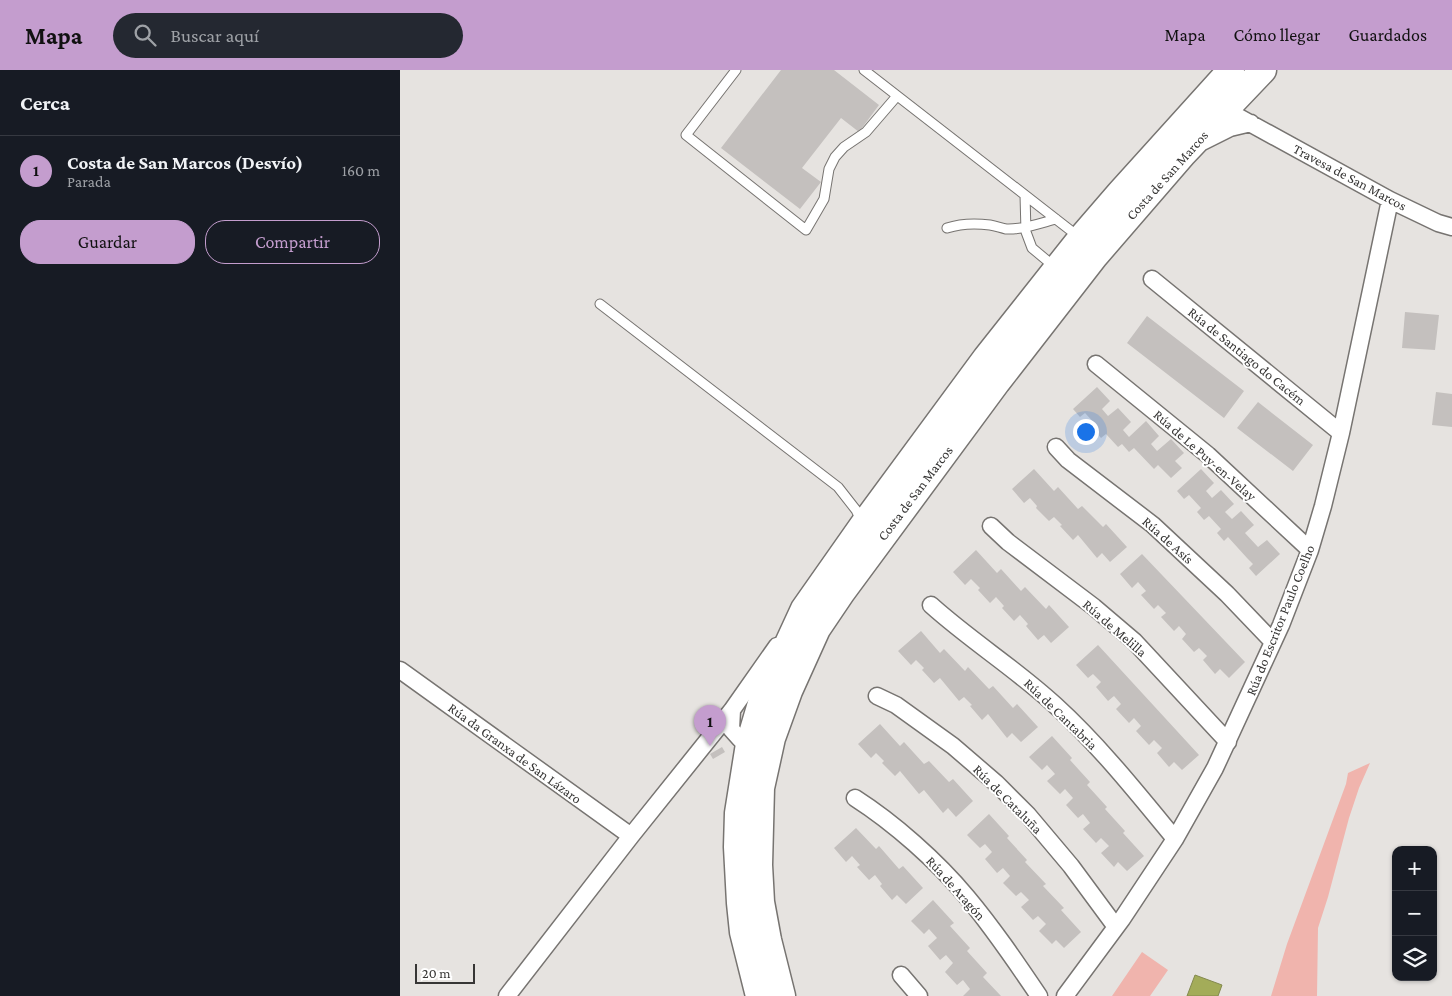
<!DOCTYPE html>
<html lang="es">
<head>
<meta charset="utf-8">
<style>
  :root { --surface:#171b24; --page:#242831; --text:#f1f3f6; --muted:#9ea1a6; --line:#363941; --accent:#c49dce }
  body { margin:0; font-family:"Crimson Pro",serif; background:var(--page); color:var(--text) }
  .controls { position:absolute; right:15px; bottom:15px; display:grid; overflow:hidden; border-radius:10px; box-shadow:0 1px 4px #0004 }
  .controls button { width:45px; height:45px; display:grid; place-items:center; padding:0; border:0; border-bottom:1px solid var(--line); background:var(--surface); color:var(--text); font:25px sans-serif }
  .scale { position:absolute; left:15px; bottom:12px; width:60px; box-sizing:border-box; padding-left:5px; border:2px solid #373635; border-top:0; font-size:14px; line-height:18px; white-space:nowrap; color:#373635; -webkit-text-stroke:4px #fff; paint-order:stroke }
  .you { position:absolute; left:685px; top:361px; width:18px; height:18px; margin:-12px; border:4px solid #fff; border-radius:50%; background:#1a73e8; box-shadow:0 0 0 8px #1a73e833 }
  .badge { display:grid; place-items:center; width:32px; height:32px; border-radius:50%; background:var(--accent); color:#111; font-size:16px; font-weight:700 }
  .pin { position:absolute; translate:-50% -41px; filter:drop-shadow(0 1px 2px #0008) }
  .pin::after { content:''; position:absolute; top:26px; width:18px; height:15px; background:inherit; clip-path:polygon(0 0,100% 0,50% 100%) }
  .list { margin:0; padding:0; list-style:none }
  h2 { display:flex; justify-content:space-between; align-items:center; height:65px; margin:0; padding:0 20px; font-size:21px }
  h2 small { font-size:16px; font-weight:400; color:var(--muted) }
  .list li { display:grid; grid-template-columns:32px 1fr auto; gap:15px; align-items:center; box-sizing:border-box; height:70px; padding:0 20px; border-top:1px solid var(--line) }
  .list b { display:block; font-size:19px; white-space:nowrap }
  .list p { margin:0; font-size:16px; white-space:nowrap; color:var(--muted) }
  .list em { font-size:16px; font-style:normal; color:var(--muted) }
  .actions { display:flex; gap:10px; padding:15px 20px }
  .actions a { flex:1; padding:11px 0; border:1px solid var(--accent); border-radius:20px; text-align:center; font-size:18px; color:var(--accent) }
  .actions .main { background:var(--accent); color:#111 }
  .icon { flex:none; width:28px; height:28px; fill:none; stroke:currentColor; stroke-width:2; stroke-linecap:round; stroke-linejoin:round }
  .map { position:relative; flex:none; width:1052px; height:926px; overflow:hidden }
  header { display:flex; align-items:center; gap:30px; box-sizing:border-box; height:70px; padding:0 25px; background:var(--accent); color:#111 }
  header strong { font-size:24px }
  nav { display:flex; gap:28px; margin-inline-start:auto; font-size:18px }
  .search { width:350px; height:45px; background:var(--page); display:flex; align-items:center; gap:12px; box-sizing:border-box; padding:0 18px; border-radius:28px; color:var(--muted); font-size:19px }
  main { display:flex }
  aside { flex:1; background:var(--surface) }
  .map>svg:first-child { display:block }
  .green { fill:#f0b4ad }
  .water { fill:#a3ac59; stroke:#83894e }
  .building { fill:#c4c0be }
  .lines { fill:none; stroke-linecap:round; stroke-linejoin:round }
  .service-casing { stroke:#777471; stroke-width:11 }
  .minor-casing { stroke:#777471; stroke-width:19 }
  .primary-casing { stroke:#777471; stroke-width:29 }
  .service { stroke:#fff; stroke-width:9 }
  .minor { stroke:#fff; stroke-width:16 }
  .primary { stroke:#fff; stroke-width:26 }
  .labels { text-anchor:middle; dominant-baseline:central; stroke-width:4; stroke-linejoin:round; paint-order:stroke }
  .street-label { font-size:14px; fill:#373635; stroke:#fff }
</style>
</head>
<body>
<header>
<strong>Mapa</strong>
<div class="search"><svg class="icon" aria-label="search" viewBox="0 0 24 24"><circle cx="10" cy="10" r="6"/><path d="M15 15l6 6"/></svg>Buscar aquí</div>
<nav><a>Mapa</a><a>Cómo llegar</a><a>Guardados</a></nav>
</header>
<main>
<aside>
<h2>Cerca<small></small></h2>
<ul class="list">
<li><span class="badge">1</span><div><b>Costa de San Marcos (Desvío)</b><p>Parada</p></div><em>160 m</em></li>
</ul>
<div class="actions"><a class="main">Guardar</a><a>Compartir</a></div>
</aside>
<div class="map">
<svg width="1052" height="926" viewBox="0 0 1052 926">
  <rect width="100%" height="100%" fill="#e6e3e0"/>
  <path class="green" d="M970,693l-11,25 -10,30 -21,79 -10,31 -1,68h-46l16,-52 59,-160 2,-11z
    M742,882l26,18 -18,26h-38z"/>
  <path class="water" d="M795,905l27,10 -4,11h-31z"/>
  <path class="building" d="M381,0h53l45,35 -20,27 -18,-14 -39,50 19,14 -21,27 -79,-61z
    M1005,242l34,3 -4,35 -33,-2z
    M747,246l97,75 -20,27 -97,-75z
    M697,317l13,14 -8,8 6,7 10,-8 13,14 -8,8 6,7 17,-16 13,15 -8,8 6,7 14,-12 13,14 -9,8 7,7 -11,10 -13,-13 -4,4 -20,-21 -5,4 -7,-8 -4,3 -12,-13 -5,4 -7,-8 4,-3 -13,-14 -5,4 -7,-8z
    M1036,322l16,2v33l-20,-2z
    M858,332l55,43 -20,26 -56,-43z
    M634,399l20,22 4,-4 20,22 4,-3 21,21 3,-3 21,23 -17,15 -8,-9 -5,5 -19,-23 -5,5 -13,-14 2,-1 -8,-8 -5,4 -13,-13 1,-2 -7,-8 -6,5 -12,-14z
    M801,399l13,14 -8,8 6,7 9,-8 13,14 -9,8 7,7 9,-8 13,14 -9,8 13,14 9,-7 13,14 -24,22 -7,-8 4,-4 -6,-6 -19,-21 -4,4 -7,-8 4,-4 -12,-13 -5,4 -7,-8 4,-4 -12,-13 -5,4 -7,-8z
    M576,480l21,23 4,-4 20,22 4,-4 21,22 3,-4 20,22 -18,16 -7,-8 -6,5 -12,-14 2,-2 -8,-9 -6,6 -12,-13 2,-2 -8,-9 -6,6 -12,-13 2,-2 -9,-9 -6,6 -12,-13z
    M742,484l103,108 -16,16 -9,-9 -5,5 -12,-14 4,-4 -8,-8 -5,4 -12,-13 4,-5 -7,-8 -5,5 -13,-14 5,-4 -8,-8 -4,4 -13,-14 5,-4 -8,-9 -6,6 -12,-14z
    M521,561l19,22 4,-4 21,22 3,-4 21,22 4,-3 20,22 4,-4 21,23 -17,15 -9,-9 -5,5 -19,-24 -6,6 -12,-14 2,-1 -8,-8 -5,4 -19,-23 -6,5 -12,-13 2,-2 -8,-8 -5,5 -13,-14z
    M698,575l101,110 -17,15 -8,-8 -5,5 -12,-14 5,-5 -8,-8 -5,5 -13,-14 5,-5 -7,-8 -5,5 -13,-14 5,-5 -7,-8 -6,5 -12,-14 5,-5 -8,-8 -5,4 -12,-13z
    M480,654l20,22 4,-4 20,22 5,-3 20,21 4,-3 20,22 -17,16 -8,-9 -5,5 -19,-23 -5,4 -19,-23 -5,5 -13,-13 2,-2 -8,-8 -5,5 -13,-14z
    M652,666l20,22 -2,2 20,22 -3,3 20,22 -2,2 20,22 -2,2 21,23 -17,15 -9,-9 -4,5 -13,-14 8,-7 -8,-8 -5,5 -13,-14 7,-6 -7,-9 -5,4 -12,-13 7,-7 -8,-9 -5,5 -13,-13 8,-7 -8,-9 -5,5 -13,-13z
    M322,677l3,5 -12,7 -3,-5z
    M589,744l20,22 -2,2 20,22 -2,2 21,22 -3,2 21,22 -3,2 20,22 -17,16 -8,-8 -4,4 -13,-13 7,-7 -8,-8 -5,4 -12,-13 8,-7 -8,-8 -5,4 -13,-13 7,-7 -7,-8 -6,5 -12,-14 7,-7 -7,-8 -5,4 -13,-13z
    M456,758l20,21 3,-3 20,23 4,-3 20,22 -17,16 -9,-9 -5,5 -12,-14 2,-2 -7,-9 -6,5 -12,-13 3,-2 -8,-9 -6,6 -12,-14z
    M533,830l21,23 -4,3 20,22 -3,3 20,22 -4,4 18,19h-38l7,-7 -7,-9 -6,5 -12,-13 8,-9 -7,-8 -6,5 -12,-14 9,-8 -8,-9 -5,5 -13,-13z"/>
  <g class="lines">
    <defs>
      <path id="service" d="M336,0l-50,65 120,95 18,-31 5,-30 6,-12 9,-10 22,-15 31,-36
        M464,0l215,167
        M625,125l1,37 6,16 24,20
        M547,158c15,-5 28,-5 43,-3 6,1 11,3 16,4 16,1 35,-6 50,-10
        M200,234l238,183 18,23 5,10"/>
      <path id="minor" d="M827,39l8,6 155,85 48,23 14,4
        M804,71l26,-13 21,-5
        M752,209l189,154
        M696,294l112,91 102,95
        M656,377l12,13 85,65 74,69 46,48
        M591,456l17,16 86,65 40,34 94,101
        M531,535c40,36 85,64 124,100 44,40 83,89 120,134
        M0,600l231,166
        M477,626l19,9 57,41 43,37 32,32 43,51 45,61
        M332,640l-1,19 9,10 9,5
        M455,728c39,25 82,63 112,99 26,31 49,65 72,99
        M501,905l18,21
        M107,926l124,-160 101,-126 45,-64
        M665,926l57,-77 53,-80 40,-71 66,-143 29,-75 13,-44 18,-73 49,-233"/>
      <path id="primary" d="M359,926l-16,-64 -3,-29 -3,-56 1,-34 11,-69 13,-44 42,-91 59,-84 123,-167 95,-120 38,-44 112,-124
        M382,926l-14,-56 -7,-38 -2,-37 2,-77 11,-50 17,-47 28,-62 25,-37 155,-210 97,-125 89,-103 80,-84"/>
    </defs>
    <use href="#service" class="service-casing"/>
    <use href="#minor" class="minor-casing"/>
    <use href="#primary" class="primary-casing"/>
    <use href="#service" class="service"/>
    <use href="#minor" class="minor"/>
    <use href="#primary" class="primary"/>
  </g>
  <g class="labels">
    <g class="street-label">
      <text transform="translate(767 105) rotate(-48)">Costa de San Marcos</text>
      <text transform="translate(950 107) rotate(28)">Travesa de San Marcos</text>
      <text transform="translate(847 286) rotate(39)">Rúa de Santiago do Cacém</text>
      <text transform="translate(805 385) rotate(41)">Rúa de Le Puy-en-Velay</text>
      <text transform="translate(515 423) rotate(-53)">Costa de San Marcos</text>
      <text transform="translate(768 470) rotate(42)">Rúa de Asís</text>
      <text transform="translate(880 550) rotate(-68)">Rúa do Escritor Paulo Coelho</text>
      <text transform="translate(715 558) rotate(41)">Rúa de Melilla</text>
      <text transform="translate(661 644) rotate(44)">Rúa de Cantabria</text>
      <text transform="translate(115 683) rotate(36)">Rúa da Granxa de San Lázaro</text>
      <text transform="translate(608 729) rotate(45)">Rúa de Cataluña</text>
      <text transform="translate(556 818) rotate(48)">Rúa de Aragón</text>
    </g>
  </g>
</svg>
<div class="controls">
<button>+</button>
<button>−</button>
<button><svg class="icon" aria-label="layers" viewBox="0 0 24 24"><path d="M12 4l9 5-9 5-9-5zM3 14l9 5 9-5"/></svg></button>
</div>
<div class="scale">20 m</div>
<div class="you"></div>
<div class="pin badge" style="left:310px;top:676px">1</div>
</div>
</main>
</body>
</html>
